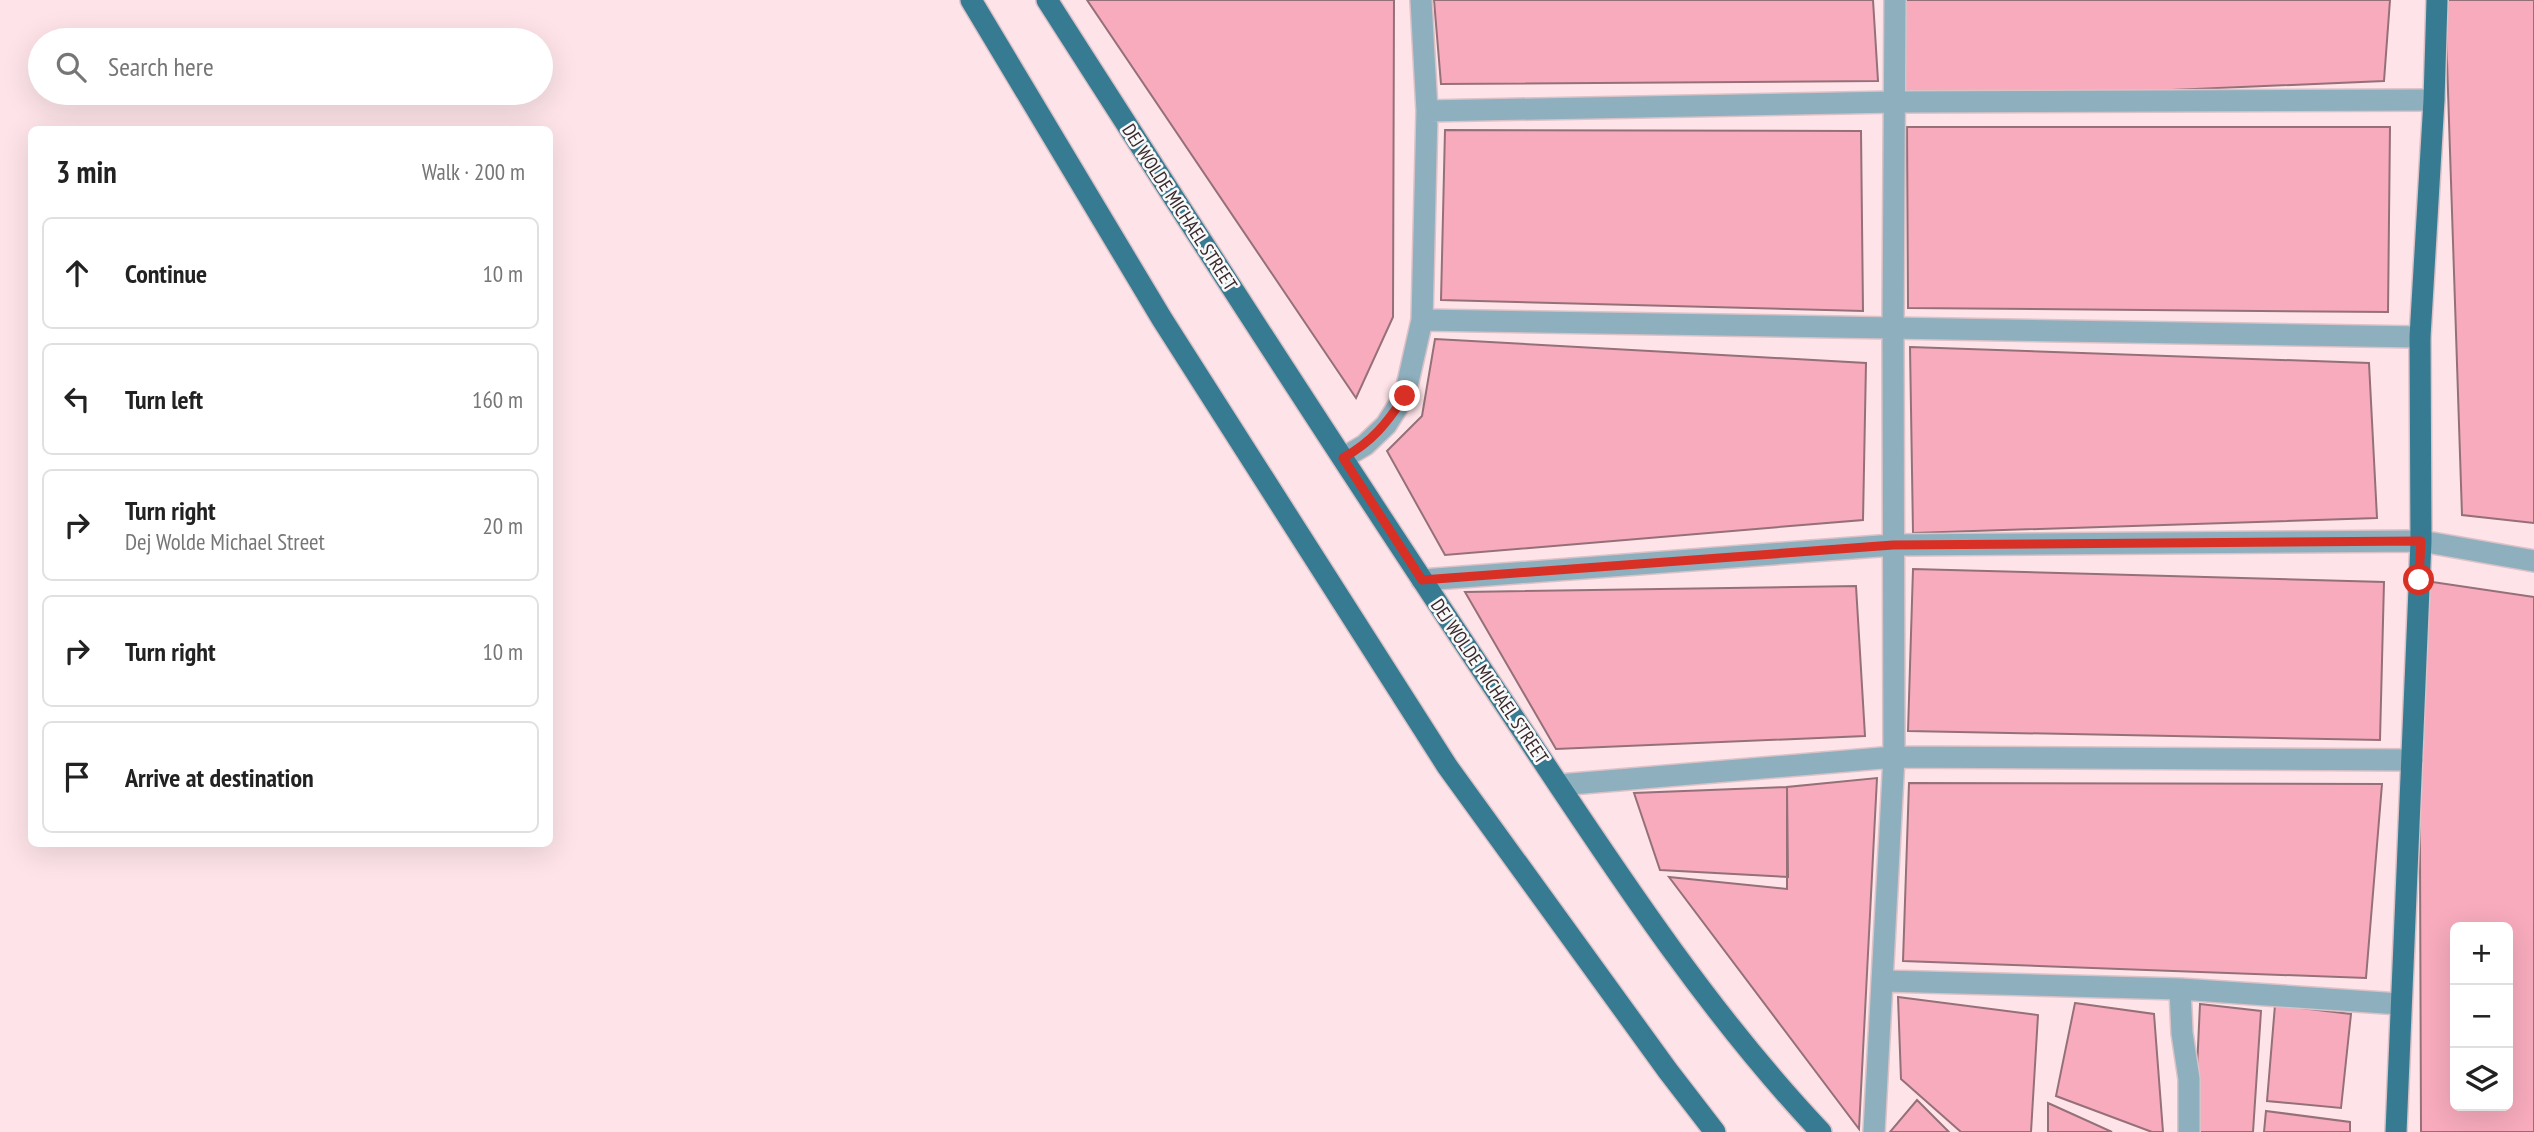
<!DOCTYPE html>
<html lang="en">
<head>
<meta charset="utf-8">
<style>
  :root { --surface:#fff; --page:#f2f2f2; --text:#222; --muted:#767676; --line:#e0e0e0 }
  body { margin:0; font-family:"PT Sans Narrow",sans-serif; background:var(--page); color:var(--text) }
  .controls { position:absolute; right:21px; bottom:21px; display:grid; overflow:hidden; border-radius:10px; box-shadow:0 7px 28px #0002 }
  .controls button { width:63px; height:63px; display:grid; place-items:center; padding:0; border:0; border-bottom:2px solid var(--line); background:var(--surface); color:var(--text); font:35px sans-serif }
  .stop { position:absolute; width:21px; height:21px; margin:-16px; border:5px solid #d93025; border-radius:50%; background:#fff }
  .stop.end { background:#d93025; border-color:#fff; box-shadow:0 2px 7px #0008 }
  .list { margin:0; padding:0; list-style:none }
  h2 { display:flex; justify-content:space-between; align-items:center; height:91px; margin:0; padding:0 28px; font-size:30px }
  h2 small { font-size:23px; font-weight:400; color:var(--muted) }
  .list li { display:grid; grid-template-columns:46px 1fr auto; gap:21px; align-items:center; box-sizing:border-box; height:112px; margin:0 14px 14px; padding:0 14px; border:2px solid var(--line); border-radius:10px }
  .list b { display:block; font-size:26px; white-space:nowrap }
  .list p { margin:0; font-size:23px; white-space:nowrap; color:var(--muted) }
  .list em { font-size:23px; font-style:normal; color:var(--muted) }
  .icon { flex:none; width:38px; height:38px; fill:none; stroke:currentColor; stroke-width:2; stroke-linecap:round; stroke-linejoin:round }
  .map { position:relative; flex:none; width:2534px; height:1132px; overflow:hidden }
  .search { position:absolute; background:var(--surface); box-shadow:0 7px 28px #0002; left:28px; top:28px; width:525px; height:77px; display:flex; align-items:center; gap:18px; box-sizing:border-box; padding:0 24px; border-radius:38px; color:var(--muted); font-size:26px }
  .panel { position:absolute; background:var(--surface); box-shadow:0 7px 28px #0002; left:28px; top:126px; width:525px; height:721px; border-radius:10px }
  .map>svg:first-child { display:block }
  .building { fill:#f7abbc; stroke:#957078; stroke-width:2; fill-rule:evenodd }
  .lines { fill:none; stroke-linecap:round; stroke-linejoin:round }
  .minor-casing { stroke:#dbc2c7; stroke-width:24 }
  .major-casing { stroke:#dbc2c7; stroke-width:24 }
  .minor { stroke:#8eafbd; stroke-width:21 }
  .major { stroke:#377b93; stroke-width:21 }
  .route { stroke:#d93025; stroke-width:9 }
  .labels { text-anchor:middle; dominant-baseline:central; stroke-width:5; stroke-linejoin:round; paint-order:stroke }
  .street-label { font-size:19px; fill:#39292c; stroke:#f9f9f9 }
</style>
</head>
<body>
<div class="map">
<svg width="2534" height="1132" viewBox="0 0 2534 1132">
  <rect width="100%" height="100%" fill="#fee4e9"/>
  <path class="building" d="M1087,0h307l-1,317 -37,81z
    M1434,0h439l5,81 -437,3z
    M1902,0h488l-6,81 -490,21z
    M2445,0h89v523l-72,-8z
    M1907,127h483l-2,185 -480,-4z
    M1445,130l416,1 2,180 -422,-11z
    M1435,339l431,24 -3,157 -418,35 -58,-104 35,-35z
    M1910,347l459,16 8,155 -464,15z
    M1913,569l471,13 -4,158 -472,-9z
    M2419,580l115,17v535h-113zM2455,927h53v179h-53z
    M1856,586l9,150 -309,13 -91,-157z
    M1877,778l-18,351 -190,-252 118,12v-102z
    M1909,783l473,1 -16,194 -463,-17z
    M1787,787l1,90 -128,-7 -26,-77z
    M1898,997l140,18 -7,117h-70l-60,-53z
    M2075,1003l79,11 9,118h-11l-96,-36z
    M2200,1004l61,7 -8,121h-59z
    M2275,1005l76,9 -10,94 -74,-7z
    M1917,1100l32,32h-59z
    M2048,1103l64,29h-64z
    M2266,1111l84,11v10h-86z"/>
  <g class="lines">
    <defs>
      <path id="minor" d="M1427,111l467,-9 540,-2
        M1422,320l998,17
        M1343,458l22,-13 21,-20 19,-30 17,-75 5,-209 -6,-111
        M1422,580l471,-35 528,-4 113,20
        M1559,785l335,-28 518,3
        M1884,981l296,8 220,15
        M2180,989l2,44 7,46v53
        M1874,1132l20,-375 -1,-429 2,-328"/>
      <path id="major" d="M971,0l191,319 285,447 221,305 47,61
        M1047,0c149,233 298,465 451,694 100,149 199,307 323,438
        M2396,1132l25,-591 -1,-204 14,-237 3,-100"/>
    </defs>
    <use href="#minor" class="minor-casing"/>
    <use href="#major" class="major-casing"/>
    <use href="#minor" class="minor"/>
    <use href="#major" class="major"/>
  </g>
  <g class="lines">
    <path class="route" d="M1405,396c-19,28 -32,45 -62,62l79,122 471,-35 528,-4 -2,39"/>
  </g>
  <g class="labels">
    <g class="street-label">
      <text transform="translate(1180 207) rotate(57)">DEJ WOLDE MICHAEL STREET</text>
      <text transform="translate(1490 681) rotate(56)">DEJ WOLDE MICHAEL STREET</text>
    </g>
  </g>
</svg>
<div class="controls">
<button>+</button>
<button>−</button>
<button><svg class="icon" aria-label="layers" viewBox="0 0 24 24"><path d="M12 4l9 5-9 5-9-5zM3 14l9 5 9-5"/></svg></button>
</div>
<div class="stop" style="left:2419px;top:580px"></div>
<div class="stop end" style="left:1405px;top:396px"></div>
<div class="search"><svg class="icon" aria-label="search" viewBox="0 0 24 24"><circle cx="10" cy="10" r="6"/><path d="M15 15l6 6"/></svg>Search here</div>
<section class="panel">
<h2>3 min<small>Walk · 200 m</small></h2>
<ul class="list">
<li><svg class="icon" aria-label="ahead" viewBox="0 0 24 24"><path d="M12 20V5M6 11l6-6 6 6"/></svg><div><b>Continue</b></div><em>10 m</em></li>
<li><svg class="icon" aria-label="left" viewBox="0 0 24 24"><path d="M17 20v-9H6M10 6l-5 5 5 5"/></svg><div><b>Turn left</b></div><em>160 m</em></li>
<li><svg class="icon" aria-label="right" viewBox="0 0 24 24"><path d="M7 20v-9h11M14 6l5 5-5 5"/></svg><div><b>Turn right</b><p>Dej Wolde Michael Street</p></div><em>20 m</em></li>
<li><svg class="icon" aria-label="right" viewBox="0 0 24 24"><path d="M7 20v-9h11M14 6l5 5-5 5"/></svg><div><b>Turn right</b></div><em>10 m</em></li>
<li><svg class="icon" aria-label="arrive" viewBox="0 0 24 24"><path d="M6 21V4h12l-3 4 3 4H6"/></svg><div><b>Arrive at destination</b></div></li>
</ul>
</section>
</div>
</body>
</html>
